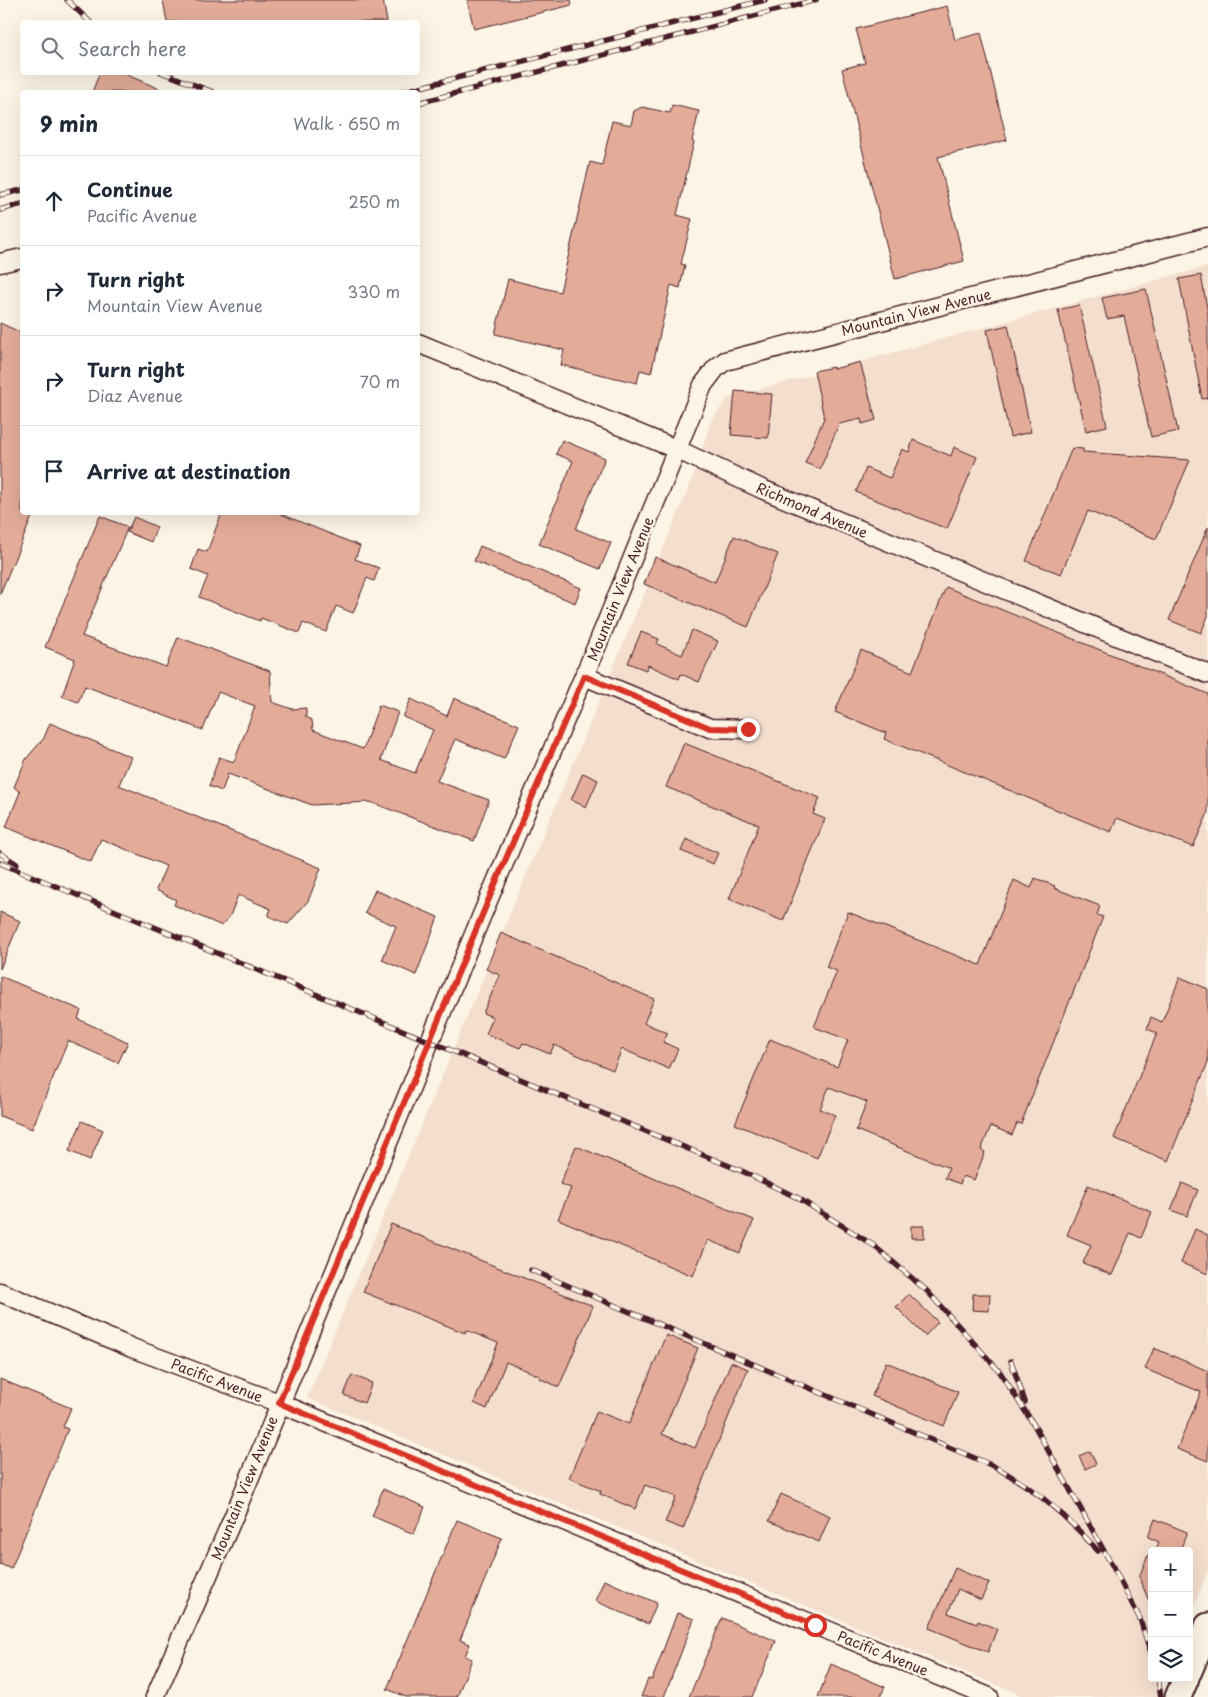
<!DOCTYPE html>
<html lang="en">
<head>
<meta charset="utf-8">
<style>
  :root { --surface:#fff; --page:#f6f6f7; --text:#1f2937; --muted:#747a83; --line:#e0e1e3 }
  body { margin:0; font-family:"Playpen Sans",sans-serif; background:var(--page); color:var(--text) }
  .controls { position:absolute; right:15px; bottom:15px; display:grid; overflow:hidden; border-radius:5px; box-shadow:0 5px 20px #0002 }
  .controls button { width:45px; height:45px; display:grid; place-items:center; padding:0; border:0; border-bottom:1px solid var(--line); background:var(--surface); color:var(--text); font:25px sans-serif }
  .stop { position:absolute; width:15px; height:15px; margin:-11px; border:4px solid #d93025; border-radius:50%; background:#fff }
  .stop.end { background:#d93025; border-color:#fff; box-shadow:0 1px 5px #0008 }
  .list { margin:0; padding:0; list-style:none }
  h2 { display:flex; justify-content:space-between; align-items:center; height:65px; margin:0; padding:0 20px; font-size:21px }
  h2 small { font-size:16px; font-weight:400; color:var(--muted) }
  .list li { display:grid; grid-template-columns:32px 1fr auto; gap:15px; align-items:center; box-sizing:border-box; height:90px; padding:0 20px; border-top:1px solid var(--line) }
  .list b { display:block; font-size:19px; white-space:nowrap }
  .list p { margin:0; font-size:16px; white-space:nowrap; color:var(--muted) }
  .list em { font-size:16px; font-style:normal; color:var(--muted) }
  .icon { flex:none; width:28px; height:28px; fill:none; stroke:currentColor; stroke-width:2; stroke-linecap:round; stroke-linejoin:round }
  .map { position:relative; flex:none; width:1208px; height:1697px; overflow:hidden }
  .search { position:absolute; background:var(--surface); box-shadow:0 5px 20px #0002; left:20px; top:20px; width:400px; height:55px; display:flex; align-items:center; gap:12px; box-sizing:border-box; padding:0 18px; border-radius:5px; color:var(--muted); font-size:19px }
  .panel { position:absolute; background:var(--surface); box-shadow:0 5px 20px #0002; left:20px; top:90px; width:400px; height:425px; border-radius:5px }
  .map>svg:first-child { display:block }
  .built { fill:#f4dfce }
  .building { fill:#e3ac98; stroke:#4a1f2b }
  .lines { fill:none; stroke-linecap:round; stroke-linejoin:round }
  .street-casing { stroke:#4a1f2b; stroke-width:21 }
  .secondary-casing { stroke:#4a1f2b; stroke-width:29 }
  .street { stroke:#fcf5e5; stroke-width:18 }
  .secondary { stroke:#fcf5e5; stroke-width:25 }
  .rail-casing { stroke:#4a1f2b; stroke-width:5.5 }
  .rail { stroke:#fcf5e5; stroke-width:4; stroke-dasharray:11; stroke-linecap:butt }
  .route { stroke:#d93025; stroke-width:6 }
  .labels { text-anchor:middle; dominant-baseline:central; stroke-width:5; stroke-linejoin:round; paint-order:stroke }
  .street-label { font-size:14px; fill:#4a1f2b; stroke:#fcf5e5 }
</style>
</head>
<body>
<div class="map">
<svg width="1208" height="1697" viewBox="0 0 1208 1697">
  <rect width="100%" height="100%" fill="#fcf5e5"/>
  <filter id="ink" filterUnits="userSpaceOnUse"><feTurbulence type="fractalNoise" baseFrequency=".02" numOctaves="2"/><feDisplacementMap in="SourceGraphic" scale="10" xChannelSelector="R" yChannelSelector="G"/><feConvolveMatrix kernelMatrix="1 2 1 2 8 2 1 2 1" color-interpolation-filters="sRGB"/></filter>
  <g filter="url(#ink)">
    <path class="built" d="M1208,266v1305l-19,47v-67h-37v127h13l-8,19h-132l-718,-299 384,-916 20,-61 17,-23z"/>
    <path class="building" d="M163,0h220l4,22h-220z
      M467,0h104l1,5 -98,24z
      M947,6l8,34 26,-7 26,107 -69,17 26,104 -69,18 -53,-210 23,-6 -9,-34z
      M100,72h20l47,20h-75z
      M672,105l27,6 -7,30 2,1 -17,73 15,4 -11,45 4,1 -5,23 -9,-3 -20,88 -11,-3 -3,13 -76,-18 3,-15 -69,-16 13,-55 52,13 30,-130 12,3 10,-44 19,4 3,-14 8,-4 28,6z
      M1201,275l7,39v84l-6,1 -23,-120z
      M1146,289l32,142 -27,6 -27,-121 -17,3 -5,-21z
      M1079,305l28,121 -21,5 -28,-121z
      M0,323l22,10v179h12l-34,82z
      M1008,325l23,107 -21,5 -23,-107z
      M860,362l16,58 -14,4 -1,-5 -22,5 -19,45 -15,-6 19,-45 -10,-47 19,-4v2z
      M735,391l37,3 -4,44 -37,-3z
      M562,440l43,18 -29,71 35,14 -11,26 -61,-25 34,-83 -17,-7z
      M913,440l38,16 3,-9 23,10 -30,72 -91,-37 10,-24 24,10 12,-29 7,3z
      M1072,448l11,1v3l107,8 -34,79 -68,-28 -27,63 -35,-13z
      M222,512h54l84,34 -5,13 24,9 -5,13 -7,-3 -14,35 -17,-7 -10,26 -23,-9 -4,10 -38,-15 -1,3 -61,-24 9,-21 -17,-7 7,-20 9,3z
      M100,516l28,11 -46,109 84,31 12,-30 92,34 2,31 20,7 14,-1v9l6,3 1,10 50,19 16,-44 19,7 -17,48 34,13 18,-43 -30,-13 8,-18 36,17 7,-18 65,27 -15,34 -49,-20 -18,42 52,19 -15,41 -104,-39 -58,3 -84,-31 -6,17 -13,-5 10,-29 15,5 21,-56 -37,-14 -15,38 -118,-44 -7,16 -16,-6 13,-37 -30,-12z
      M134,517l23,10 -6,15 -24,-10z
      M1208,527v89l-7,17 -32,-13z
      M734,536l44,18 -30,73 -104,-43 11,-27 60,25z
      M480,546l101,42 -6,15 -101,-42z
      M946,587l262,107v119l-15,34 -76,-29 -6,14 -227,-93 2,-6 -51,-21 26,-62 51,22z
      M692,630l26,11 -19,41 -18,-8 -2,5 -31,-14 -2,5 -18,-7 13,-31 18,7 -2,5 25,11z
      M50,723l81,34 -12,28 202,83 -13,33 -20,23 -20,-8 3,-7 -33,-14 -8,21 -8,10 -48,-21 2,-5 -20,-10 10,-24 -65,-27 -10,23 -85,-35 14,-35 -6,-5 12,-28 18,-21z
      M684,743l136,55 -7,16 12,5 -42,102 -54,-22 30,-74 -93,-38z
      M583,773l15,7 -12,27 -15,-7z
      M686,839l32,14 -5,11 -32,-13z
      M1035,878l20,8 -1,2 46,18 -3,9 6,2 -82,207 -4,-1 -5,12 -21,-9 -10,24 4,2 -11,28 -11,-4 -3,8 -15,-6 4,-10 -93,-38 11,-28 -38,-15 -9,22 15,6 -18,43 -82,-34 35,-85 67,28 11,-27 -34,-13 23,-56 -11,-4 22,-55 132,53 34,-85 17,8z
      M375,890l63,27 -22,58 -34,-15 14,-34 -31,-13z
      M0,912l20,9 -20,48z
      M501,933l153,66 -10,24 24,10 -5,9 15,7 -9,20 -47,-20 -9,21 -59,-25 -4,9 -27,-11 -3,5 -34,-14 7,-17 -10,-4 17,-38 -14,-6z
      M0,976l81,34 -3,9 50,23 -10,21 -50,-22 -36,88 -32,-13z
      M1180,977l28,12v73l-40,99 -54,-23 43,-105 -10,-4 4,-12 11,5z
      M82,1121l21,9 -13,30 -21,-9z
      M576,1146l178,74 -14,33 -32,-13 -15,36 -135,-57 13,-31 -11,-4z
      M1182,1183l16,7 -11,26 -16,-6z
      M1088,1185l64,27 -11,26 -11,-5 -18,42 -29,-12 8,-18 -24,-10z
      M391,1224l202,82 -34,81 -20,-9 1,-2 -34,-14 -19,47 -13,-6 24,-60 -32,-13 -1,3 -102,-41z
      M911,1226h13v12h-13z
      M1195,1229l13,6v39l-27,-11z
      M909,1294l29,28 -13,14 -29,-29z
      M973,1294h17l-1,17 -17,-1z
      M666,1335l32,13 -36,86 33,14 36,-86 17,7 -65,160 -18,-7 11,-25 -31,-12 -10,24 -35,-15 1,-3 -32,-13 28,-67 32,13z
      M1154,1348l54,23v90l-31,-12 24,-57 -56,-23z
      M886,1362l72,30 -14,34 -72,-30z
      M352,1375l20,8 -8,20 -20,-8z
      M0,1379l71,29 -8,19 5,2 -57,140 -11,-5z
      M1090,1451l6,13 -11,5 -6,-13z
      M383,1489l42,18 -11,27 -42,-18z
      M781,1494l49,22 -11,26 -50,-21z
      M1155,1519l32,13 -7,19h-25l4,-9 -11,-5z
      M457,1520l45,18 -42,102 10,4 -5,12 7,3 -15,38h-51l-19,-8z
      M1151,1548l1,58h-1l-12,-29z
      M955,1568l34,15 -8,17 -23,-11 -10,24 29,11 1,-3 19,8 -9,23 -59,-24z
      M604,1580l53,23 -9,21 -53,-23z
      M677,1613l17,6 -30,78h-23l7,-18 4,1z
      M722,1618l54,23 -24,56h-63z
      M831,1664l54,23 -5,10h-62z"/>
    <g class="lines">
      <defs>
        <path id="street" d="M0,263l22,-5
          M418,343l258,106 88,41 444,184
          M584,676l126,52 38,1
          M0,1292l132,56 147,55 710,294
          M155,1697l78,-179 251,-608 114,-267 105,-258 13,-17 9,-7 483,-124"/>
        <path id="secondary" d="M1189,1671l19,-45
          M1178,1697l8,-19"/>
      </defs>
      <use href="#street" class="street-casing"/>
      <use href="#secondary" class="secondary-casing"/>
      <use href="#street" class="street"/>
      <use href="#secondary" class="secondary"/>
      <defs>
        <path id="rail" d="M67,0l23,22
          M161,72l52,20
          M401,92l364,-92
          M418,103l398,-103
          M0,195l22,-5
          M0,210l22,-6
          M0,853l17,11
          M0,863l744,309 54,26 75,47 54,46 73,81 34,53 79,142 27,52 12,38
          M531,1270l460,195c42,21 76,51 107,86
          M1011,1361l14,41
          M1158,1678l3,19"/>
      </defs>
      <use href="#rail" class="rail-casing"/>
      <use href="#rail" class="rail"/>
    </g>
  </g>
  <g class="lines" filter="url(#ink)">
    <path class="route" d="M748,729l-38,-1 -126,-52 -91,213 -214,514 536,222"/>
  </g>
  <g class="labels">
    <g class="street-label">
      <text transform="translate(916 312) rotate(-14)">Mountain View Avenue</text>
      <text transform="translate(812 510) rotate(23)">Richmond Avenue</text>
      <text transform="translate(620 589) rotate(-68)">Mountain View Avenue</text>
      <text transform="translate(217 1380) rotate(21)">Pacific Avenue</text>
      <text transform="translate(244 1488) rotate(-68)">Mountain View Avenue</text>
      <text transform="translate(883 1653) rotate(22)">Pacific Avenue</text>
    </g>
  </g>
</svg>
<div class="controls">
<button>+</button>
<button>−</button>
<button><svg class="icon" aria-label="layers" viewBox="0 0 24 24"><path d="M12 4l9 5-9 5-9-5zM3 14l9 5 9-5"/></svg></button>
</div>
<div class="stop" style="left:815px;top:1625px"></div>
<div class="stop end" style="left:748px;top:729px"></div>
<div class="search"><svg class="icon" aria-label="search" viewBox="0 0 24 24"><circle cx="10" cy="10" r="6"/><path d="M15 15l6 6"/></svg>Search here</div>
<section class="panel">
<h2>9 min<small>Walk · 650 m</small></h2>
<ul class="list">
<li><svg class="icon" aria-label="ahead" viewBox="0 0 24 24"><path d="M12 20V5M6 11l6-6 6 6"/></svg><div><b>Continue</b><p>Pacific Avenue</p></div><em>250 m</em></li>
<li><svg class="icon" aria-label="right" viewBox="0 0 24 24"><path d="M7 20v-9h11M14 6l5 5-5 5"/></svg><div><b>Turn right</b><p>Mountain View Avenue</p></div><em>330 m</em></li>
<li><svg class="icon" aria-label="right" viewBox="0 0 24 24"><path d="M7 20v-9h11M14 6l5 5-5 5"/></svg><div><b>Turn right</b><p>Diaz Avenue</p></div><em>70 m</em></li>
<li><svg class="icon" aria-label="arrive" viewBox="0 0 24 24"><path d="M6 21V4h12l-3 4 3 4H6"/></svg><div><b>Arrive at destination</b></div></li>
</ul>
</section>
</div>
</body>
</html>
